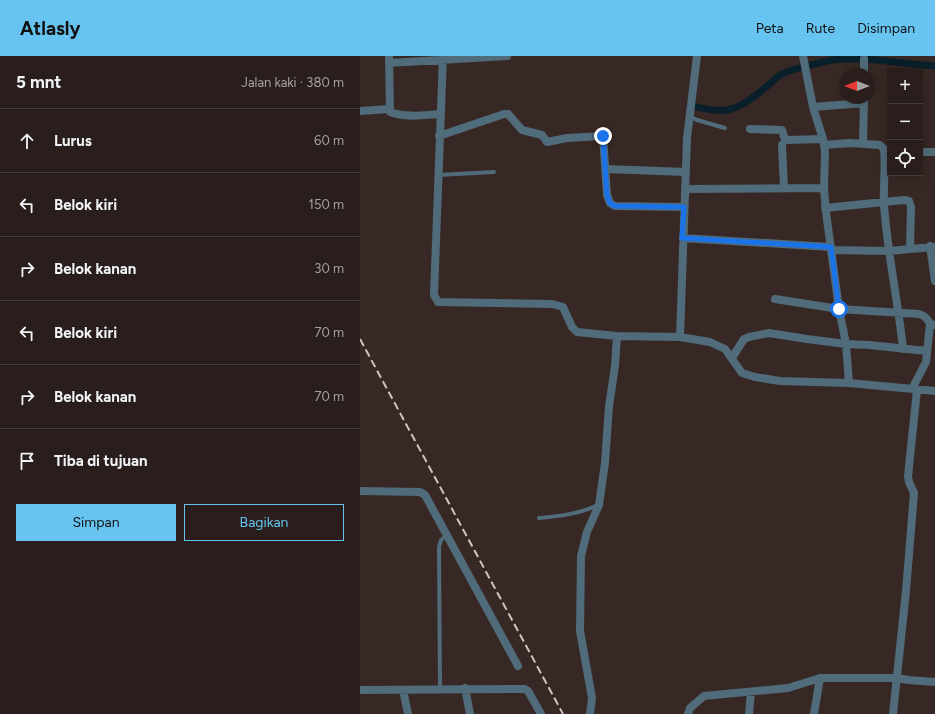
<!DOCTYPE html>
<html lang="id">
<head>
<meta charset="utf-8">
<style>
  :root { --surface:#291e1c; --page:#352b29; --text:#f1f3f6; --muted:#a5a2a3; --line:#453c3b; --accent:#67c4f0 }
  body { margin:0; font-family:Figtree,sans-serif; background:var(--page); color:var(--text) }
  .controls { position:absolute; right:12px; top:12px; display:grid; overflow:hidden; border-radius:0px; box-shadow:0 2px 10px #0003 }
  .controls button { width:36px; height:36px; display:grid; place-items:center; padding:0; border:0; border-bottom:1px solid var(--line); background:var(--surface); color:var(--text); font:20px sans-serif }
  .compass { position:absolute; left:479px; top:12px; width:36px; height:36px; border-radius:50%; background:var(--surface); box-shadow:0 2px 10px #0003; rotate:270deg }
  .stop { position:absolute; width:12px; height:12px; margin:-9px; border:3px solid #1a73e8; border-radius:50%; background:#fff }
  .stop.end { background:#1a73e8; border-color:#fff; box-shadow:0 1px 4px #0008 }
  .list { margin:0; padding:0; list-style:none }
  h2 { display:flex; justify-content:space-between; align-items:center; height:52px; margin:0; padding:0 16px; font-size:17px }
  h2 small { font-size:13px; font-weight:400; color:var(--muted) }
  .list li { display:grid; grid-template-columns:26px 1fr auto; gap:12px; align-items:center; box-sizing:border-box; height:64px; padding:0 16px; border-top:1px solid var(--line) }
  .list b { display:block; font-size:15px; white-space:nowrap }
  .list em { font-size:13px; font-style:normal; color:var(--muted) }
  .actions { display:flex; gap:8px; padding:12px 16px }
  .actions a { flex:1; padding:9px 0; border:1px solid var(--accent); border-radius:0px; text-align:center; font-size:14px; color:var(--accent) }
  .actions .main { background:var(--accent); color:#111 }
  .icon { flex:none; width:22px; height:22px; fill:none; stroke:currentColor; stroke-width:2; stroke-linecap:round; stroke-linejoin:round }
  .map { position:relative; flex:none; width:575px; height:658px; overflow:hidden }
  header { display:flex; align-items:center; gap:24px; box-sizing:border-box; height:56px; padding:0 20px; background:var(--accent); color:#111 }
  header strong { font-size:19px }
  nav { display:flex; gap:22px; margin-inline-start:auto; font-size:14px }
  main { display:flex }
  aside { flex:1; background:var(--surface) }
  .map>svg:first-child { display:block }
  .lines { fill:none; stroke-linecap:round; stroke-linejoin:round }
  .canal { stroke:#091f2a; stroke-width:7 }
  .service { stroke:#506b79; stroke-width:4 }
  .minor { stroke:#506b79; stroke-width:8 }
  .rail { stroke:#cfc4c2; stroke-width:2; stroke-dasharray:8 4; stroke-linecap:butt }
  .route { stroke:#1a73e8; stroke-width:5 }
</style>
</head>
<body>
<header>
<strong>Atlasly</strong>
<nav><a>Peta</a><a>Rute</a><a>Disimpan</a></nav>
</header>
<main>
<aside>
<h2>5 mnt<small>Jalan kaki · 380 m</small></h2>
<ul class="list">
<li><svg class="icon" aria-label="ahead" viewBox="0 0 24 24"><path d="M12 20V5M6 11l6-6 6 6"/></svg><div><b>Lurus</b></div><em>60 m</em></li>
<li><svg class="icon" aria-label="left" viewBox="0 0 24 24"><path d="M17 20v-9H6M10 6l-5 5 5 5"/></svg><div><b>Belok kiri</b></div><em>150 m</em></li>
<li><svg class="icon" aria-label="right" viewBox="0 0 24 24"><path d="M7 20v-9h11M14 6l5 5-5 5"/></svg><div><b>Belok kanan</b></div><em>30 m</em></li>
<li><svg class="icon" aria-label="left" viewBox="0 0 24 24"><path d="M17 20v-9H6M10 6l-5 5 5 5"/></svg><div><b>Belok kiri</b></div><em>70 m</em></li>
<li><svg class="icon" aria-label="right" viewBox="0 0 24 24"><path d="M7 20v-9h11M14 6l5 5-5 5"/></svg><div><b>Belok kanan</b></div><em>70 m</em></li>
<li><svg class="icon" aria-label="arrive" viewBox="0 0 24 24"><path d="M6 21V4h12l-3 4 3 4H6"/></svg><div><b>Tiba di tujuan</b></div></li>
</ul>
<div class="actions"><a class="main">Simpan</a><a>Bagikan</a></div>
</aside>
<div class="map">
<svg width="575" height="658" viewBox="0 0 575 658">
  <rect width="100%" height="100%" fill="#372825"/>
  <g class="lines">
    <path class="canal" d="M330,49c37,11 46,6 75,-17 6,-5 12,-12 19,-15 11,-5 35,-10 48,-13 34,-4 69,4 103,6"/>
    <path class="service" d="M329,60l8,4 28,8
      M78,119l56,-3
      M179,462c21,-2 40,-4 59,-13
      M80,633l-1,-142 2,-7 6,-5"/>
    <path class="minor" d="M29,0l1,56c15,6 34,3 50,2
      M83,0l-9,239 4,7 114,2 11,3 9,20 5,5 40,4 63,1 30,5 15,7 17,24 13,4 25,4 69,2 86,8
      M443,0l10,51 10,32 2,13 -1,36 2,24 13,97 7,35 3,39
      M29,7l118,-7
      M504,18v-15
      M453,51l51,-4
      M0,55l29,-2
      M390,73l32,1 3,10 38,-1
      M79,80l65,-22h4l14,16 20,5 5,7 20,-4 36,-2 4,59 3,8 5,3 69,1
      M503,88l1,-45
      M422,89l2,43
      M464,89l26,-2 30,2 4,4c2,18 -1,36 0,55 3,48 14,96 19,145
      M560,96h15
      M246,113l79,3
      M325,133l139,-1
      M465,152l79,-8 5,1 2,6 -1,42 25,-2
      M323,182l148,9
      M570,190l5,35
      M471,194l59,1 20,-2
      M415,243l64,10 80,5c6,2 8,4 11,10
      M320,281l7,-199 10,-82
      M372,302l12,-19 5,-2 20,-4 38,6 39,5 23,1 58,6
      M552,333l14,-27 4,-38 5,1
      M0,435l60,1 5,3 93,171
      M105,632l5,26
      M0,634l165,-1 3,2 13,23
      M43,634l5,24
      M230,658l2,-16 -12,-67 1,-75 6,-24 12,-27 6,-42 4,-57 6,-40 2,-30
      M328,658l2,-6 14,-12 84,-8 32,-10h76l13,2 26,2
      M389,658l2,-22
      M454,658l6,-36
      M533,658l13,-123 8,-98 -5,-11 -1,-6 9,-86"/>
    <path class="rail" d="M0,283l203,375"/>
  </g>
  <g class="lines">
    <path class="route" d="M243,80l4,59 3,8 5,3 69,1 -2,31 149,9 8,62"/>
  </g>
</svg>
<div class="controls">
<button>+</button>
<button>−</button>
<button><svg class="icon" aria-label="locate" viewBox="0 0 24 24"><circle cx="12" cy="12" r="6"/><path d="M12 2v4M12 18v4M2 12h4M18 12h4"/></svg></button>
</div>
<svg class="compass" viewBox="-18 -18 36 36"><path d="M0-13l5 13h-10z" fill="#e53935"/><path d="M0 13l5-13h-10z" fill="#a5a2a3"/></svg>
<div class="stop" style="left:479px;top:253px"></div>
<div class="stop end" style="left:243px;top:80px"></div>
</div>
</main>
</body>
</html>
